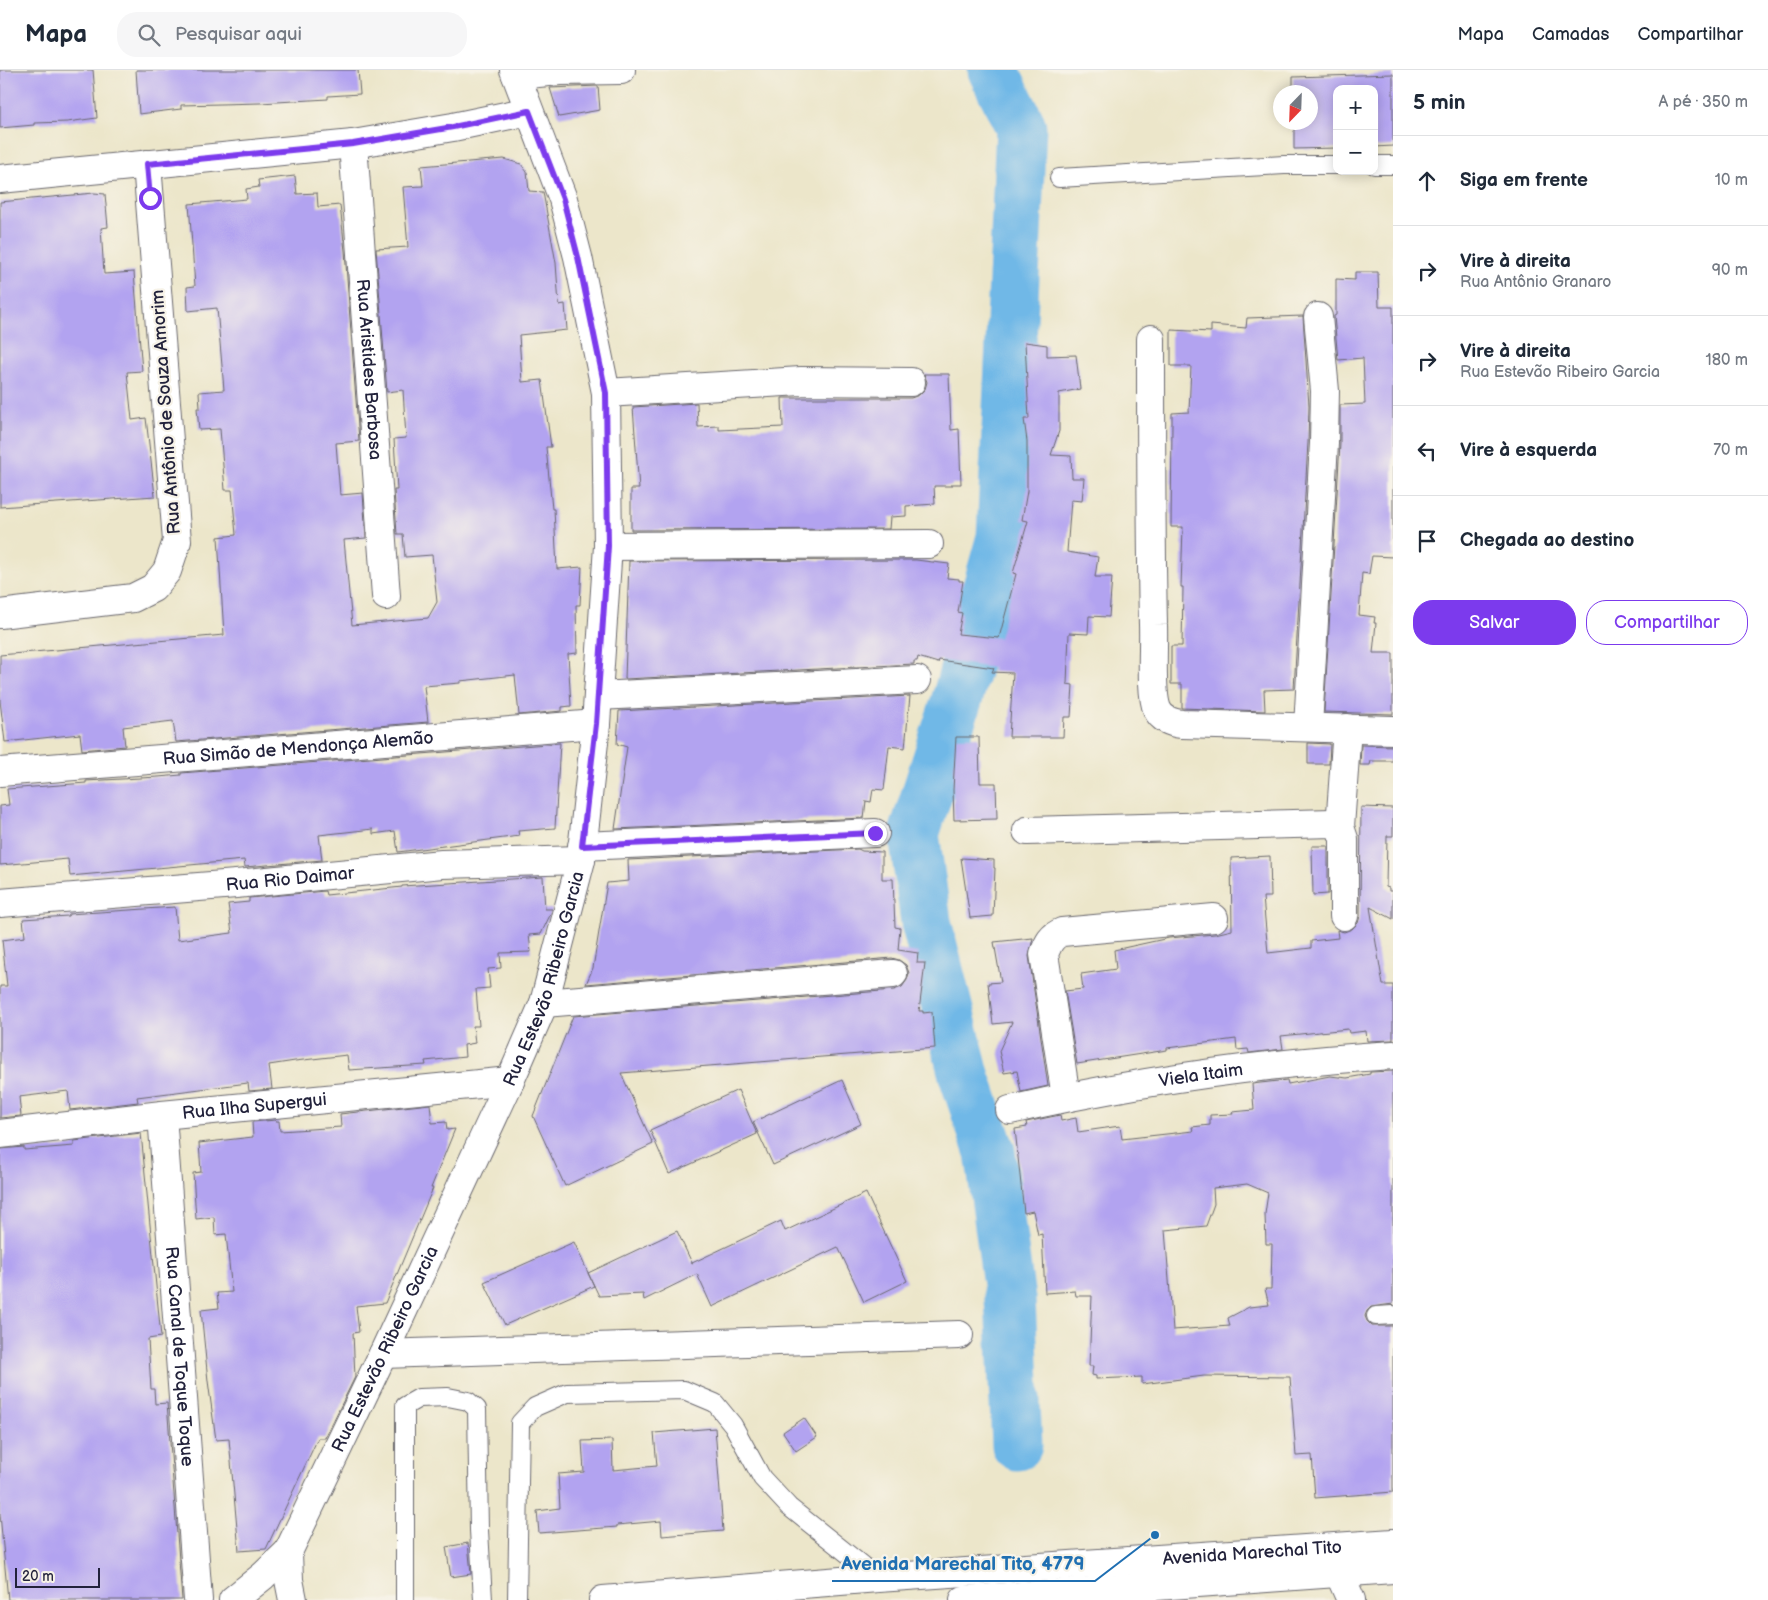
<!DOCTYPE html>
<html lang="pt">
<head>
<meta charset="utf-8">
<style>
  :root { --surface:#fff; --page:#f6f6f7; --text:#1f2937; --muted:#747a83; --line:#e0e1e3; --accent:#7c3aed }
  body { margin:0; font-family:"Balsamiq Sans",sans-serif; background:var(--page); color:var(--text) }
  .controls { position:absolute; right:15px; top:15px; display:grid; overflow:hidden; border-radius:10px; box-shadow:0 2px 12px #0003 }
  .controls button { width:45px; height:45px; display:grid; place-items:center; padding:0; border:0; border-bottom:1px solid var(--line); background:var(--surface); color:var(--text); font:25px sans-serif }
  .compass { position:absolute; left:1273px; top:15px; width:45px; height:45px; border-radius:50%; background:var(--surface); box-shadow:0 2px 12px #0003; rotate:203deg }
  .scale { position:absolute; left:15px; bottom:12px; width:85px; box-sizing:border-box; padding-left:5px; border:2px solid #22223b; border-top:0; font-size:14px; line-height:18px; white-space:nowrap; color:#22223b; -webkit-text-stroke:4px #f7f3e8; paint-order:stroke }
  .stop { position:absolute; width:15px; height:15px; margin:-11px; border:4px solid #7c3aed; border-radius:50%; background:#fff }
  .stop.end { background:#7c3aed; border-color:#fff; box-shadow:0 1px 5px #0008 }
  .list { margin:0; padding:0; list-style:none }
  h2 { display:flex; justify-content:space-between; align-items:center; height:65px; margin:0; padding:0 20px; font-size:21px }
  h2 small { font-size:16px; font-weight:400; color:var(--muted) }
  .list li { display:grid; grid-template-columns:32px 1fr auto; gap:15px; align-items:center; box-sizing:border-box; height:90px; padding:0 20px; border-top:1px solid var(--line) }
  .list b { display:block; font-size:19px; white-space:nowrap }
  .list p { margin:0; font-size:16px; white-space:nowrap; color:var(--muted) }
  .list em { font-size:16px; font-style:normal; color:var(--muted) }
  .actions { display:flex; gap:10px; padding:15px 20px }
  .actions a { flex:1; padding:11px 0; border:1px solid var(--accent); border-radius:20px; text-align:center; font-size:18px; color:var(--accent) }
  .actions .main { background:var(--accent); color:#fff }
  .icon { flex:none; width:28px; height:28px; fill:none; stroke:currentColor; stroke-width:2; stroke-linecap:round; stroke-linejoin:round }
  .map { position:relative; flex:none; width:1393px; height:1530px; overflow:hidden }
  header { display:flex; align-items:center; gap:30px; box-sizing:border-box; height:70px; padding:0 25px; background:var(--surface); border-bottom:1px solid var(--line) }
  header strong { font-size:24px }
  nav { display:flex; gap:28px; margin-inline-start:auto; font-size:18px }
  .search { width:350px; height:45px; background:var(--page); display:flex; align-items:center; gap:12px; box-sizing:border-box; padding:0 18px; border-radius:20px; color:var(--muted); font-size:19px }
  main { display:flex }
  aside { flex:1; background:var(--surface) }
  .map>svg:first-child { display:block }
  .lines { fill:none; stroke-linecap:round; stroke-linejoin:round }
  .river { stroke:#70b8e7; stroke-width:51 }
  .building { fill:#b2a3f0; fill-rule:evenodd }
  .lane-casing { stroke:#69676d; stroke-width:20 }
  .street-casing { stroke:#69676d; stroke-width:30 }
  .primary-casing { stroke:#69676d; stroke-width:30 }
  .lane { stroke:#fff; stroke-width:18 }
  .street { stroke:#fff; stroke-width:28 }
  .primary { stroke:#fff; stroke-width:28 }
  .route { stroke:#7c3aed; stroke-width:6 }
  .labels { text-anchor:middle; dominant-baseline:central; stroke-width:4.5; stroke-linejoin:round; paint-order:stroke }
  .street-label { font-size:18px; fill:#22223b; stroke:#f7f3e8 }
  .leader { fill:none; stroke:#1f6fb2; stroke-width:2 }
  .callout-dot { fill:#1f6fb2; stroke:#f7f3e8; stroke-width:2 }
  .callout-label { font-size:19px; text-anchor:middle; font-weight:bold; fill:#1f6fb2; stroke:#f7f3e8; stroke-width:4.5; stroke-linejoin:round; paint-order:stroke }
</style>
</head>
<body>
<header>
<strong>Mapa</strong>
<div class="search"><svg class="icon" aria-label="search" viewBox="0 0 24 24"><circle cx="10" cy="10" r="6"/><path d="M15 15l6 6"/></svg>Pesquisar aqui</div>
<nav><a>Mapa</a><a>Camadas</a><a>Compartilhar</a></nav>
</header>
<main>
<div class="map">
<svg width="1393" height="1530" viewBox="0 0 1393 1530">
  <rect width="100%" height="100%" fill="#f7f3e8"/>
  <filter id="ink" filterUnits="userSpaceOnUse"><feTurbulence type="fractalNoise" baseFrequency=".02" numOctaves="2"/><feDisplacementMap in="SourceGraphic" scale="10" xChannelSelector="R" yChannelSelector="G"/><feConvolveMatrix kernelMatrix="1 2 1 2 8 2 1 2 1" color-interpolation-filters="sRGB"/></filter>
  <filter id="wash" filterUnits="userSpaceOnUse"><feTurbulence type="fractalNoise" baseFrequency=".0096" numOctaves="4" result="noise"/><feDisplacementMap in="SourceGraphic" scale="20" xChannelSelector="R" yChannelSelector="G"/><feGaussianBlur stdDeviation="1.12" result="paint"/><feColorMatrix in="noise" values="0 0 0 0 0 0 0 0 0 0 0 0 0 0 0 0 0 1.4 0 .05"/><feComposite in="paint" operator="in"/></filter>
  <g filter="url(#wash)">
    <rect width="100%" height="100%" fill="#ece6ca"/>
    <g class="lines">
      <path class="river" d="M993,0l28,57 -19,410 -44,159 -44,138 12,88 38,153 26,77 20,147 7,146"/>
    </g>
    <g id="blocks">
      <path class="building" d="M0,0h93l4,48 -30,4 -33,1v2l-34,3z
        M136,0h222l2,24 -32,2v3l-68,4 -79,2v4l-42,5z
        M1393,4v72l-19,1v-58h-37v59l-43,1v-27h16v-30h-17v-15z
        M598,16l2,24 -41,7 -9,-29z
        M504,89l17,5 6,8 2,19 14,1 13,71 3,42 6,-1 2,26 -48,5 3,47 20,-2 9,67h-5l6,62h2l3,60 25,-2 -2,38h-4l1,48 -9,1 3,52 -9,1v4l-43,4 -4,-40 -55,6v2l-36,3 4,36 -252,20 -3,-21 -50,6 2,19 -43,4 -2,-16 -75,8 -5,-41v-46l224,-20 -6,-98 18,-2 -4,-45h-7l-5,-61 -21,1 -2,-22h3l-1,-16 25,-2 -2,-24 -5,-58 -29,3 -1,-24 8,-1 -6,-82 58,-5 -1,-10 13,-2 -1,-7 37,-4 2,18 20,-1 1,14 22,-2 5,46 14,190 -23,2 4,52 23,-2 3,45 -22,2 8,85 76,-7 9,-16 -5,-47 -27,2 -2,-23h-6l-3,-44h3l-3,-51 12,-1 -3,-48 -16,2 -11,-143 32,-2 -5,-60 20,-1 -2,-20z
        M94,123l11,1 3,33 -7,1 3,46 30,-2 8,99 -15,1 5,48 14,-2 9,78 -155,11v-305z
        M1355,202h23l1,35h14v250l-21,-1 -3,18 -7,-1 -3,42 16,2 -1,6h2l-3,30h20v61l-69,-2 16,-268v-39l25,-1 -2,-46 -25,2 -4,-44 2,-1v-36l19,1z
        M1303,246l6,90 -1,36 -14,247 -30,1 1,21 -83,-3v-24h-11v-38h11l1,-59h-2l2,-60h-12l1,-104v-10l17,-1 2,-46h-20v-36l40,2v-7l35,3 1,-10z
        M1025,272l22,3v11l29,-1 4,34 -21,4v38l-8,24 20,1 1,22h12l-2,23 -11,-1 -4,52 31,5 -3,20h17l-3,40 -20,-1 -1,18 -19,-1 -2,51 6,1 -2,32h-7l-1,20h-54l4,-64 -21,-1 2,-4 -55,-8 -1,3 -20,-6 -1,4h-3v3l-289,15 4,-118 287,-1 33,4 -2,14 12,1v2h4l-5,31 4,1 -4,21 41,4 17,-64 -3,-1 15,-52 -6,-1 5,-29v-50l-3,-22h5z
        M924,304h25l2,56 8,-1 2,55h-9v2h-18l1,18 -29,2v10l-16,1 -1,12 -258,1v-41h8l-6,-82 64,-4 1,24 21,-1v4l64,-3 -1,-29h129l8,-3 6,-6 2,-7z
        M910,626l-5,52 -16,-2 -5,44 -11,-1 -2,13 -5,-1 -2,17 -249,11 12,-82 -10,-3 2,-33z
        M956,667h23l1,46h16l1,36 -43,1 -1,-30z
        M560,673l-5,85 -37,3 1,5 -121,16 -3,-21 -22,3v-5l-54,6 3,25 -77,7 -1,-7 -174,16 -2,-17 -68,6v-59l9,-1 -2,-16 79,-6v-2l72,-4 23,-2v-2z
        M1308,673l22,1 -1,20h-21z
        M1361,675l32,1v15h-22l-1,4h-10z
        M1361,737l32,1v28h-6l-1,51 3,1v3h4v28l-23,-12 13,78h10v55l-26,1 -1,-10 -17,2 -1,-4 -67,7 2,13 -34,4 -1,-4 -11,1 -1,-11 -69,9v2l-90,14 -12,-73 18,-2 -2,-15 35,-5 -2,-19 55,-12 46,-4 17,-4 -1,-72 39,-2 1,41h-8l5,56 43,-5v-7l27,-3 -1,-8 7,2 8,-3 6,-6 2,-7z
        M1312,776h16v48l-15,1z
        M858,779l4,2 20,1v27h11l2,48 5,1 -2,22 20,3 -1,10h8l-6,48h4v2l9,-1 3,36 -314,25 32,71 -88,42 -32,-70 40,-100 321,-26 8,-3 5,-7 2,-7 -3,-8 -7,-5 -7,-2 -306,26 7,-16 14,-85 22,-2 -1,-21z
        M961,788l33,2v8h1l-2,48 -23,2z
        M543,807l2,32h7v2l-11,23 -12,1 2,17 -31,1 1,15 -13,1 2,19 -14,1 3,37h-6l2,17 -11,2 1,12 -40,4 1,4 -77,5 -2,-15 -52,6 -26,4 3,24 -23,2 -1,-8 -111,14 1,5 -68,8 -2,-19 -49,6 2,19 -21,2v-132h7l-5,-46 23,-3 -2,-18 45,-3 1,-2 106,-7 3,33 54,-7 -4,-29 21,-2v-4l76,-7 1,4 76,-8v-1z
        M1033,868l-4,18 19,130 -27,6 -4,-21 -13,2 -5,-22 13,-29 -19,2 -5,-41 13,-1 -7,-40z
        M1393,1001v233l-22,3 -4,4 -2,5 2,5 5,5h21v166l-78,6 -3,-43 -16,1 -6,-79 -86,-1 -62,8v-7l-46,2v-3l-4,-1 1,-9h-4l3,-70h-16l-1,-5 -30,2 -3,-59 -4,1 -5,-24 -9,2 -9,-84 12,-2 -1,-5 34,-7 1,6 15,-3 2,14 42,-6 2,13 71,-8 -1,-4 18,-2v-10l23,-1 -1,-2 22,-2 -2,-26 35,-4 1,4 42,-8 17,2 23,-4v-2zM1247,1114l21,9 -3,21 1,30h6l-1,45h-6l4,16 -20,2 -21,11 2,8 -57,4 -8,-100 41,-4 8,-22 -1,-16z
        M842,1010l19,44 -88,41 -20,-43z
        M738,1020l19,44 -88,40 -19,-44z
        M430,1034l2,19 14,-1 1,8 8,-1 -24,59h2l-48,115 -29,3 3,26 -6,1 2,44 -30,61h-7l-52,111 -27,2 -10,-112 -13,1 -8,-59 -7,-71 18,-2 -2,-15 15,-1 -6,-58 -11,1 -1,-18 -18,2 -3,-46 8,-1 -2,-29 54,-6 -1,-15 24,-2v1h3l1,10 61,-4 -1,-13z
        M141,1063l20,204 -13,2 3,50h3l1,15 12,-1 15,197h-174l-8,-86v-365l24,-2v3l50,-4v-5z
        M866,1123l41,88 -43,21 -26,-55 -126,60 -15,-33 -53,26 -1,-6 -44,2 -11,-23 89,-42 15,32 89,-42 4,10z
        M574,1172l20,44 -89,39 -21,-43z
        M804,1348l13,19 -21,14 -13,-19z
        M715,1358l8,103 -61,5 -1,-15 -44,4v2l-78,6 -2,-22 23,-3 -2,-34 26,-2 -2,-31 30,-1 1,30 44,-4 -3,-33z
        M468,1473l3,31 -20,3 -5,-30z"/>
    </g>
  </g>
  <g filter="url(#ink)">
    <use href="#blocks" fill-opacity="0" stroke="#69676d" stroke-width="1"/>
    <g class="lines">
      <defs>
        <path id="lane" d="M1374,95h19
          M1059,108l225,-13h53
          M1376,1246l17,-1
          M405,1530v-194l14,-8 29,-1 20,4 9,8 2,121 4,70
          M517,1530l3,-177 15,-16 32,-14 117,-3 31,13 18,22 29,53 27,29 89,71"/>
        <g id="street">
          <path d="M516,5l44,-4 61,-1"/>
          <path id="s1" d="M353,74l33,452"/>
          <path d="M0,109l353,-35 100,-17 76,-16"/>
          <path d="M1151,269c0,96 0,191 2,286 1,21 -3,67 4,84 4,10 15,14 25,15l211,6"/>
          <path d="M606,323l195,-12 110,1"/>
          <path d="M608,476l321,-2"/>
          <path d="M0,544l133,-16 20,-10 14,-17 10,-30 -30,-377"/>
          <path d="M598,626l319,-16"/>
          <path d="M1308,657l16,-284 1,-52 -7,-74"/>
          <path id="s2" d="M0,702l596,-48"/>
          <path d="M1340,757l7,-99"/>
          <path d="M1027,761l306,-8 7,4 4,12v77"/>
          <path d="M582,776l293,-13"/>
          <path id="s3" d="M0,833l236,-19 206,-20 139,-4"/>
          <path d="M544,933l349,-29"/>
          <path d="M1066,1027l-22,-143c4,-10 7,-18 18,-22l152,-14"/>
          <path id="s4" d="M1010,1040c125,-29 255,-47 383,-55"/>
          <path id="s5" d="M162,1045l36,485"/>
          <path id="s6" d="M0,1064l162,-19 348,-34"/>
          <path d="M383,1284l576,-19"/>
          <path d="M288,1482l1,28 4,20"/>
          <path d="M1339,1503l12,27"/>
          <path id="s7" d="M233,1530l30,-24 25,-24 95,-198 127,-273 34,-78 37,-143 15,-136 12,-178 -2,-153 -28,-136 -15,-58 -49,-129"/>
        </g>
        <g id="primary">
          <path id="s8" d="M603,1530l275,-22 515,-35"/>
          <path d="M964,1530l429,-31"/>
        </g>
      </defs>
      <use href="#lane" class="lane-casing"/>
      <use href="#street" class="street-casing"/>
      <use href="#primary" class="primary-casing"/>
      <use href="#lane" class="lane"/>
      <use href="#street" class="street"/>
      <use href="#primary" class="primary"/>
    </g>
  </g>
  <g class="lines" filter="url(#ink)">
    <path class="route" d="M150,128l-3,-34 206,-20 100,-17 76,-16 34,88 15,58 28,136 2,153 -12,178 -14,122 293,-13"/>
  </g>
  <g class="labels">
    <g class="street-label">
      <text stroke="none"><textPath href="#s1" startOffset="226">Rua Aristides Barbosa</textPath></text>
      <text transform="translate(166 342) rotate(-94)">Rua Antônio de Souza Amorim</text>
      <text stroke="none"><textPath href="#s2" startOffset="299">Rua Simão de Mendonça Alemão</textPath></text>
      <text stroke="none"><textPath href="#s3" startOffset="291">Rua Rio Daimar</textPath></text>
      <text stroke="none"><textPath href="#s7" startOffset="702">Rua Estevão Ribeiro Garcia</textPath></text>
      <text stroke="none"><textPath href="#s4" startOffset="194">Viela Itaim</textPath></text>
      <text stroke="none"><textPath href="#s6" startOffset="256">Rua Ilha Supergui</textPath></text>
      <text stroke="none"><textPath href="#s7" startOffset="298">Rua Estevão Ribeiro Garcia</textPath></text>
      <text stroke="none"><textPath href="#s5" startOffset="242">Rua Canal de Toque Toque</textPath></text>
      <text stroke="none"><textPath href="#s8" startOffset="651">Avenida Marechal Tito</textPath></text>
    </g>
  </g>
  <path class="leader" d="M1155 1465L1095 1511H832"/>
  <circle class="callout-dot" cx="1155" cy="1465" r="5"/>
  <g class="callout-label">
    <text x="963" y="1500">Avenida Marechal Tito, 4779</text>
  </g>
</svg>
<div class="controls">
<button>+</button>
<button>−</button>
</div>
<svg class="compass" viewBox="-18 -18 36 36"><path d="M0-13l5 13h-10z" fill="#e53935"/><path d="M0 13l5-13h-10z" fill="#747a83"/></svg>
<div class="scale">20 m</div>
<div class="stop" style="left:150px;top:128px"></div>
<div class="stop end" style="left:875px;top:763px"></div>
</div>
<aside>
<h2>5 min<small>A pé · 350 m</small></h2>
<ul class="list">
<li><svg class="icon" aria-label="ahead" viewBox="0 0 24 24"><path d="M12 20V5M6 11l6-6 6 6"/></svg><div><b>Siga em frente</b></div><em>10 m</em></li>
<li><svg class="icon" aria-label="right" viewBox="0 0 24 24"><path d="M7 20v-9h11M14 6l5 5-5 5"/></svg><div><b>Vire à direita</b><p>Rua Antônio Granaro</p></div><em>90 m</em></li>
<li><svg class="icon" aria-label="right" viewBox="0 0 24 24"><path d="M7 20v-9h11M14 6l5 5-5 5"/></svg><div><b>Vire à direita</b><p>Rua Estevão Ribeiro Garcia</p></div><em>180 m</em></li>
<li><svg class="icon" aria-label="left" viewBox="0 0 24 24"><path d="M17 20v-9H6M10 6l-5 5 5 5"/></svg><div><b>Vire à esquerda</b></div><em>70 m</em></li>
<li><svg class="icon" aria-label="arrive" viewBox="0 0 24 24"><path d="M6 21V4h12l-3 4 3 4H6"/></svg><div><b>Chegada ao destino</b></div></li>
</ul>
<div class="actions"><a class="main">Salvar</a><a>Compartilhar</a></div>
</aside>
</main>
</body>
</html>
